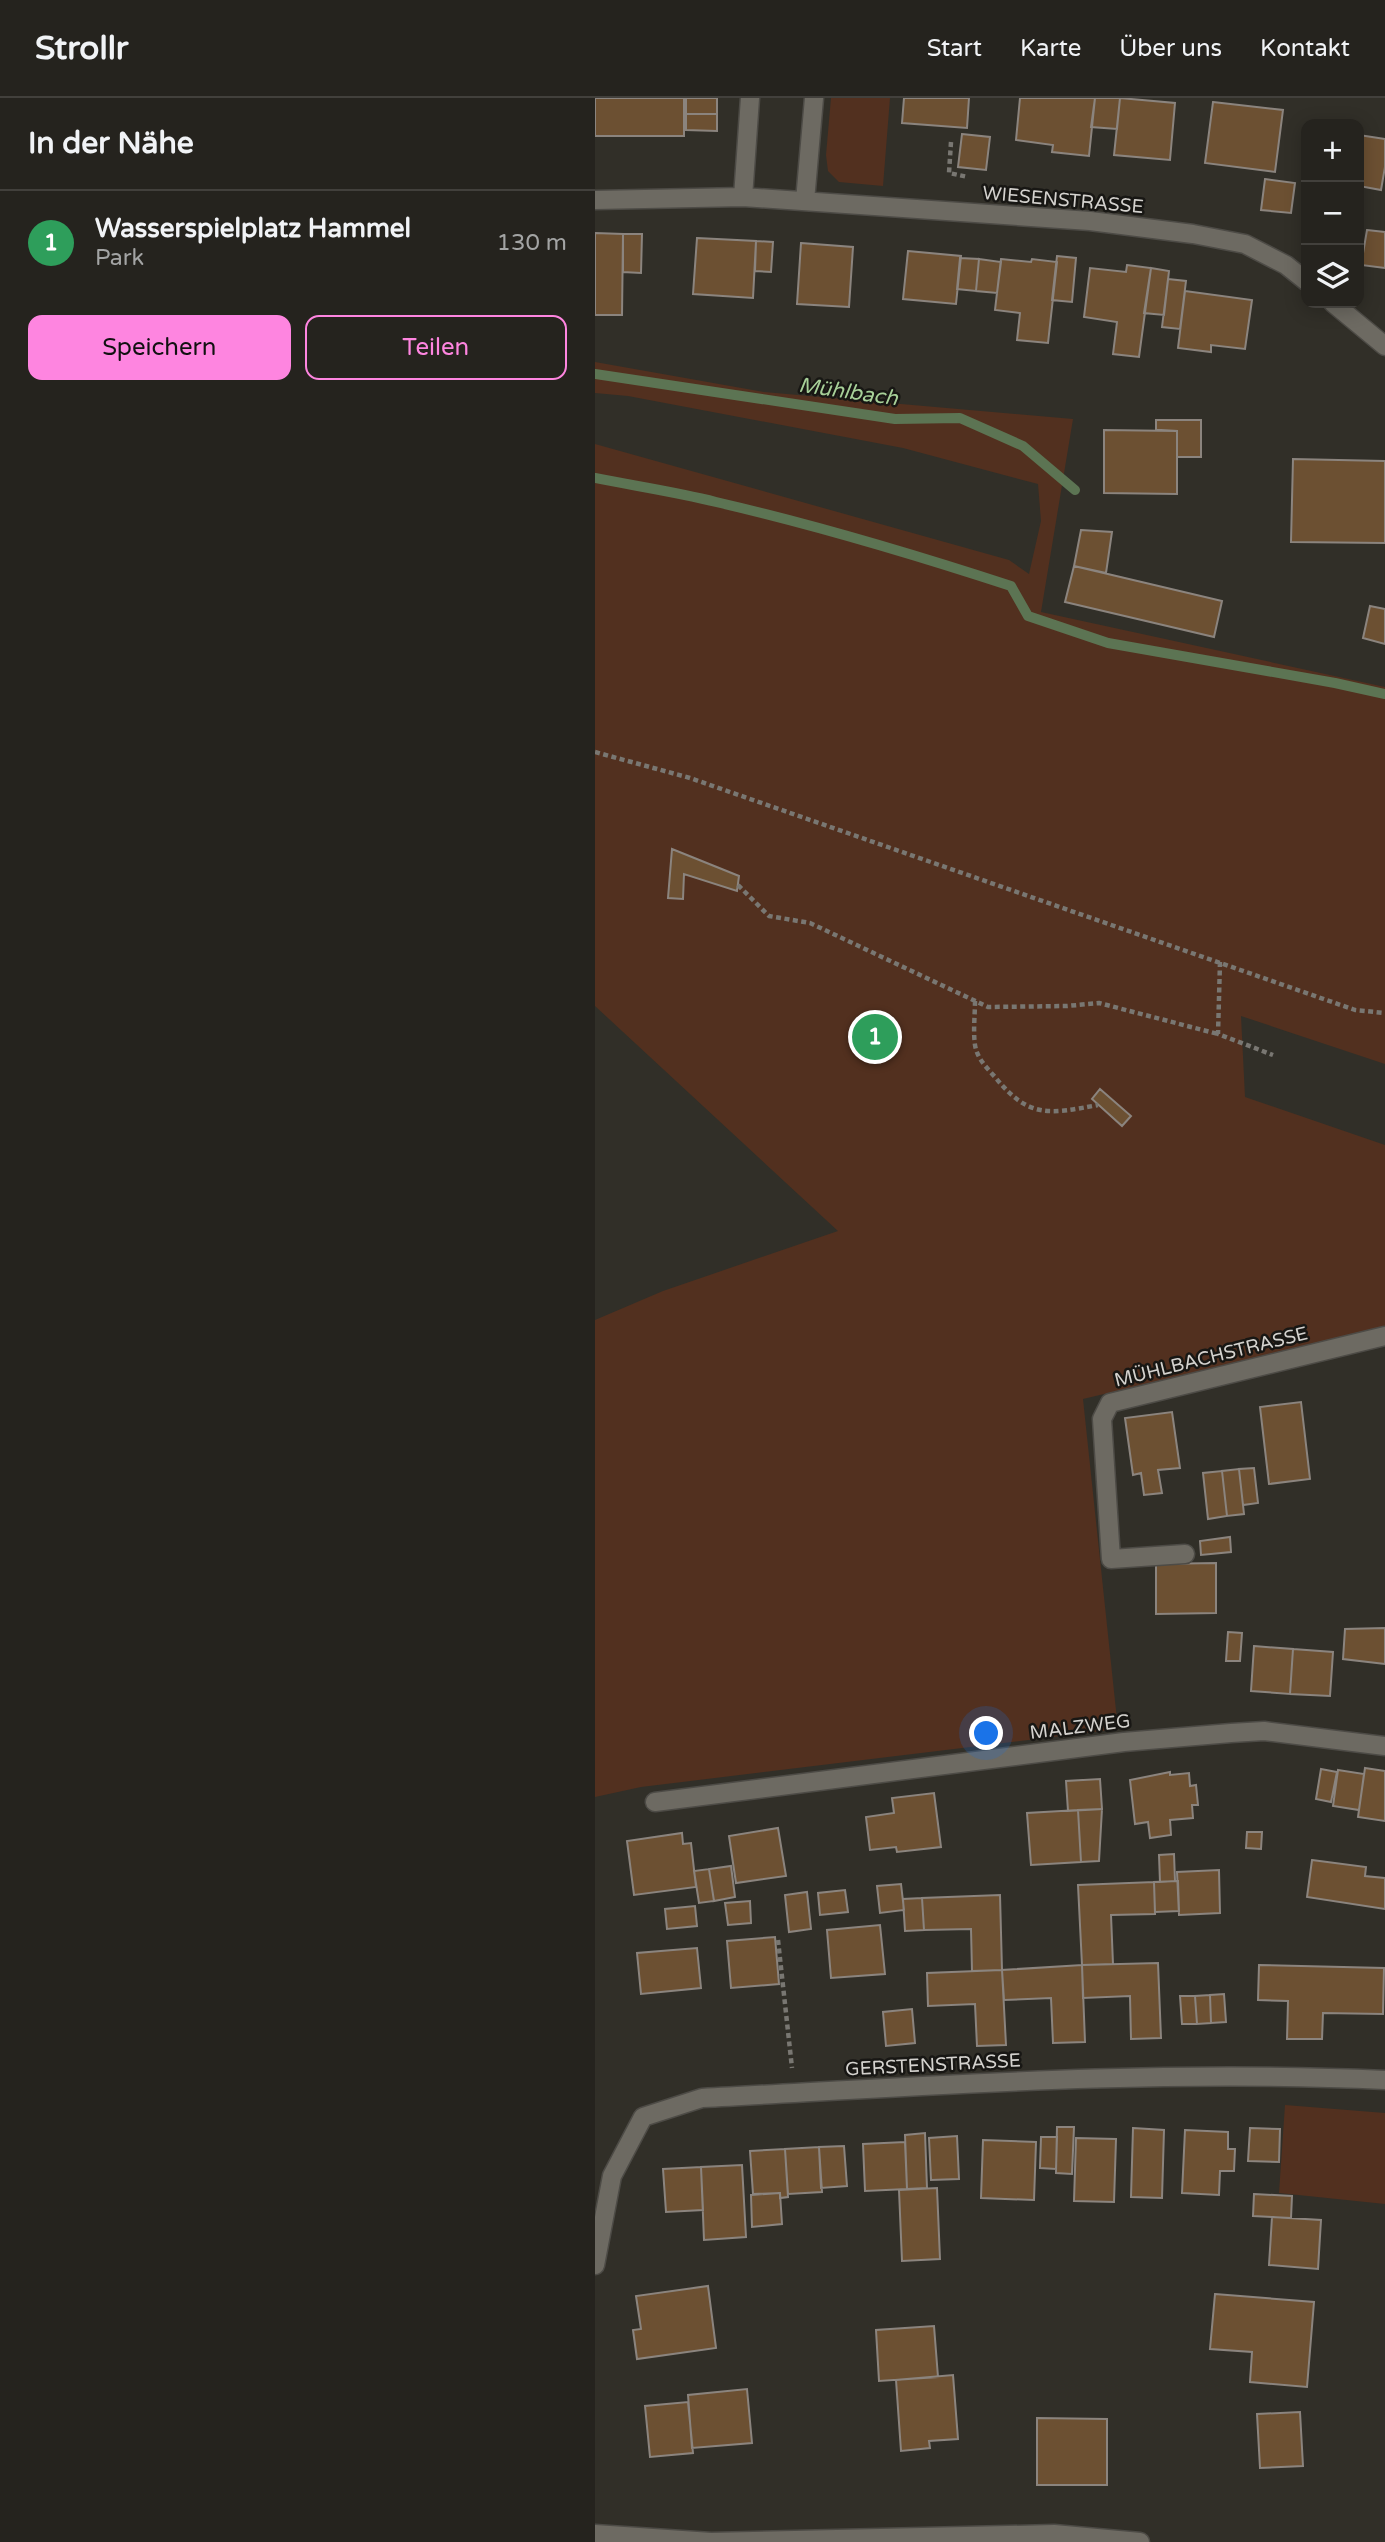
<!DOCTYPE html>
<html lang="de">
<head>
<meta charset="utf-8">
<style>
  :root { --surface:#25231e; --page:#312f2b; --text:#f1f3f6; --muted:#a3a4a4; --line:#42403c; --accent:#fe85e0 }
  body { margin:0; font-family:"Varela Round",sans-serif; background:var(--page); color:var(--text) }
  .controls { position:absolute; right:21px; top:21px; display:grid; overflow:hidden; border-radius:14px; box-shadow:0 4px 18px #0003 }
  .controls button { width:63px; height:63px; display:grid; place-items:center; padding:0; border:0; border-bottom:2px solid var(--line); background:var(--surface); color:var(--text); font:35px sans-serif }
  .you { position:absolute; left:392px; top:1636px; width:24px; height:24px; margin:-18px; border:5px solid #fff; border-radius:50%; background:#1a73e8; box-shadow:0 0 0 10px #1a73e833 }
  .badge { display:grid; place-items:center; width:46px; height:46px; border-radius:50%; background:var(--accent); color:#fff; font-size:23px; font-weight:700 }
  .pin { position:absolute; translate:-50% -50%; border:4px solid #fff; box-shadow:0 2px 7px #0006 }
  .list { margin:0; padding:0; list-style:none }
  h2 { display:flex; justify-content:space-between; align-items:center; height:91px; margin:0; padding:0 28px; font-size:30px }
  h2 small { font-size:23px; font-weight:400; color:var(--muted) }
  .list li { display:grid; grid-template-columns:46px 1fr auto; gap:21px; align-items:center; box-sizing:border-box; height:105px; padding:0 28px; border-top:2px solid var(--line) }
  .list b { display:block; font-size:26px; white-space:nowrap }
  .list p { margin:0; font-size:23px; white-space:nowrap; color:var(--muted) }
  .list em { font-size:23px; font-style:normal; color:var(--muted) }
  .actions { display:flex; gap:14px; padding:21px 28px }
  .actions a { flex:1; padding:16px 0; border:2px solid var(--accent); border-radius:14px; text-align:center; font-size:24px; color:var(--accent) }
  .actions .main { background:var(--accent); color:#111 }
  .icon { flex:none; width:38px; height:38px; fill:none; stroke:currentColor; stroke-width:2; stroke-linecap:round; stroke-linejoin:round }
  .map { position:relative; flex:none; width:790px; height:2444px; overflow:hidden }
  header { display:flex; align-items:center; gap:42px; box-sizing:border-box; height:98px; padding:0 35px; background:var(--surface); border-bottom:2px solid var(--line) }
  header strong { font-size:33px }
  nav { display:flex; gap:38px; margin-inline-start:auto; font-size:24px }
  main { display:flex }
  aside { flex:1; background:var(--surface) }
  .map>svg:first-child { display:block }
  .green { fill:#52301f }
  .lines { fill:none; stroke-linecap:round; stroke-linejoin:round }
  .stream { stroke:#5c7453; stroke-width:10 }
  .building { fill:#6c5032; stroke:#8b847e; stroke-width:2 }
  .service-casing { stroke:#4d4b46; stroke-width:21 }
  .minor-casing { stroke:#4d4b46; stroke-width:21 }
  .path { stroke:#797772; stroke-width:4.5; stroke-dasharray:5 3.5; stroke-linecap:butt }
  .service { stroke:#6d6a62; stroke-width:18 }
  .minor { stroke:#6d6a62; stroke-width:18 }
  .labels { text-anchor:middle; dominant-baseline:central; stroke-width:5; stroke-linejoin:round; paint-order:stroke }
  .street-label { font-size:19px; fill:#d4d2ce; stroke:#181714 }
  .water-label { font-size:21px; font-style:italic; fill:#a7d098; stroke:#181714 }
</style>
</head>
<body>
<header>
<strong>Strollr</strong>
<nav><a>Start</a><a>Karte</a><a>Über uns</a><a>Kontakt</a></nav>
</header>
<main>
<aside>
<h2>In der Nähe<small></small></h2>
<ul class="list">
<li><span class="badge" style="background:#2e9e5b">1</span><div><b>Wasserspielplatz Hammel</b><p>Park</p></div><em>130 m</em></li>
</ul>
<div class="actions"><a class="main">Speichern</a><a>Teilen</a></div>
</aside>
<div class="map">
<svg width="790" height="2444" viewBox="0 0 790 2444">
  <rect width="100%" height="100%" fill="#312f28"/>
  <path class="green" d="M236,0h59l-7,88 -44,-4 -11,-11 -2,-16z
    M0,264l169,30 309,27 -32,193 344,75v377l-144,-48 4,81 140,48v182l-302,72 35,330 -477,58 -46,10v-477l68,-29 175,-60 -243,-225v-562l414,116 20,14 12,-53 -3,-37 -135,-36 -275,-52 -33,-3z
    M690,2007l100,8v91l-106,-11z"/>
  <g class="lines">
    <path class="stream" d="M0,276l300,45 65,-1 63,28 52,44
      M0,380c40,8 81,14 121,24 100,23 197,52 295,84l17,30 80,27 227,40 50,11"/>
  </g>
  <path class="building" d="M0,0h89v38h-89z
    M91,0h31v16h-31z
    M309,0h65l-2,30 -65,-5z
    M425,0h75l-6,58 -37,-4 1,-7 -37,-5z
    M500,0h25l-3,31 -26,-2z
    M525,0l55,5 -5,57 -56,-5z
    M618,4l70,8 -8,62 -70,-9z
    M91,16h31v17l-31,-1z
    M367,36l28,3 -4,33 -28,-3z
    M764,37l26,4v28l-4,23 -22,-4z
    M670,81l30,4 -4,30 -30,-3z
    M772,132l18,2v36l-24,-3z
    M0,135l28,1 -1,81h-27z
    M28,136h19l-1,39 -18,-1z
    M102,140l59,3 -3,57 -60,-4z
    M161,143l17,1 -2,30 -16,-1z
    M206,145l52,4 -4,60 -52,-3z
    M313,153l53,5 -5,48 -53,-5z
    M462,158l19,2 -4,44 -20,-2z
    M365,160l19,1 -3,32 -19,-2z
    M384,161l22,3 -4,31 -21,-2z
    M406,161l30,3 1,-3 25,3 -9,81 -31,-3 3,-27 -25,-3z
    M532,167l24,3 -12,89 -26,-3 4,-32 -33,-5 6,-49 36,4z
    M556,170l18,3 -5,44 -20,-2z
    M573,181l18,2 -6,48 -18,-2z
    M590,193l67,9 -7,49 -34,-4v7l-33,-4z
    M561,322h45v37h-24v-26l-21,-1z
    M509,332l73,1v63l-73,-1z
    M698,361l92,2v82l-94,-1z
    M486,432l31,2 -6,41 -32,-7z
    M479,468l148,35 -8,36 -149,-35z
    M775,508l15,3v35l-22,-6z
    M77,751l67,27 -2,15 -53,-17 -1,25 -15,-1z
    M505,991l31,27 -9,10 -30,-27z
    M706,1304l9,77 -41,5 -9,-77z
    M577,1314l8,56 -22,2 4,23 -18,2 -3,-22 -8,2 -8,-57z
    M659,1370l4,35 -15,2 -4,-36z
    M644,1371l5,45 -17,2 -5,-45z
    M627,1373l5,45 -19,3 -5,-46z
    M635,1439l1,15 -30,3 -1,-14z
    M621,1465v50l-60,1v-50z
    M790,1530v36l-42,-5 2,-30z
    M633,1534l14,1 -2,28h-14z
    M659,1548l39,3 -3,45 -39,-3z
    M698,1551l40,3 -3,44 -40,-2z
    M770,1670l20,3v50l-27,-4z
    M726,1671l16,3 -6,30 -15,-3z
    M743,1672l26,4 -5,36 -26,-4z
    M575,1674v3l19,-2 1,13 6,-1 2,20h-6l1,13 -23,2 1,15 -21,3 -2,-16 -13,2 -5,-44z
    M505,1681l2,30 -34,2 -2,-30z
    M339,1695l7,54 -44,5 -1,-5 -26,3 -4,-33 28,-4 -2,-15z
    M507,1711l-3,52 -18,1 -3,-52z
    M483,1712l3,52 -50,3 -4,-52z
    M183,1730l8,48 -50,7 -7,-47z
    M652,1734h15l-1,17 -15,-1z
    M87,1735l1,11 8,-1 5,44 -62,8 -7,-54z
    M579,1756l1,27 -15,1 -1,-27z
    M717,1762l54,7 -1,9 20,2v31l-78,-12z
    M136,1768l4,31 -21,4 -5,-32z
    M114,1771l5,32 -15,2 -5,-32z
    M624,1772l1,43 -41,2 -2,-43z
    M583,1783l1,30 -24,1 -1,-30z
    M559,1784l1,32 -44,1 2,49 -31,1 -4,-80z
    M306,1786l3,26 -24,3 -3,-27z
    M250,1792l3,22 -28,3 -2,-22z
    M212,1794l4,37 -22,3 -4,-37z
    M405,1797l2,75 -30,1 -1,-42 -47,1 -2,-32z
    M327,1800l2,32 -19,1 -2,-32z
    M155,1803l1,22 -23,2 -3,-22z
    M100,1808l2,20 -30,3 -2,-20z
    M285,1827l5,49 -54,4 -4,-48z
    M180,1839l4,47 -48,4 -4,-47z
    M102,1850l4,40 -60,6 -4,-41z
    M563,1865l3,75 -30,1 -1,-43 -47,2 -1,-33z
    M487,1867l3,77 -32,1 -2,-45 -47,2 -2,-30z
    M664,1867l125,3 -1,46 -60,-1 -1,26h-35l1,-38 -30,-1z
    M407,1872l4,75 -29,1 -2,-42 -47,2 -1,-33z
    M629,1896l2,28 -15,1 -1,-28z
    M615,1897l1,28 -14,1 -2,-28z
    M585,1898h15l2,28h-15z
    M317,1911l3,34 -29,3 -3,-34z
    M462,2029h17l-2,47 -16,-1z
    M538,2030l31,2 -2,68 -31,-1z
    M655,2030l30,1 -1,33 -31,-1z
    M590,2032l43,2v17h7l-1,22h-14l-1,24 -37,-2z
    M330,2035l2,55 -20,1 -2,-54z
    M362,2038l2,43 -28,1 -2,-42z
    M446,2039h16l-1,32 -16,-1z
    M481,2040l40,1 -2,63 -40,-1z
    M388,2042l53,2 -2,58 -53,-2z
    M310,2044l2,47 -42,2 -2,-47z
    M249,2048l3,40 -26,2 -2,-41z
    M224,2049l3,45 -34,2 -3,-45z
    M190,2051l3,48 -8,1v-5l-27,1 -3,-43z
    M147,2067l4,72 -42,3 -3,-73z
    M106,2069l2,43 -37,2 -3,-43z
    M342,2090l3,71 -38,2 -3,-71z
    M185,2095l2,31 -30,3 -1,-32z
    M659,2096l38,2 -1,22 -38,-2z
    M677,2119l49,3 -3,49 -49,-4z
    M113,2188l8,62 -79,11 -4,-29 8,-1 -5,-33z
    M620,2196l99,8 -7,85 -57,-5 2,-30 -42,-3z
    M339,2228l4,51 -59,4 -3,-51z
    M358,2277l5,64 -29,2 1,7 -29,3 -5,-71z
    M152,2291l5,54 -60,5 -4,-53z
    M93,2304l5,51 -43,4 -5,-51z
    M705,2314l3,54 -43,2 -3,-54z
    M442,2320l70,1v66h-70z"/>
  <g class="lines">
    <defs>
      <path id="service" d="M590,1456l-74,5 -9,-140 8,-16 275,-67"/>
      <path id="minor" d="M148,99l7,-99
        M0,102l148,-3 347,24 103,13 52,10 41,21 20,16
        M210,103l9,-103
        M738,205l52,43
        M60,1704l469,-60 107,-9 33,-2 121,15
        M0,2167l17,-89 31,-59 59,-19c228,-12 455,-29 683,-18
        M0,2436l116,8 343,-8 86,8"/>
    </defs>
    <use href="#service" class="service-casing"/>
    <use href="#minor" class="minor-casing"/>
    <path class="path" d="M356,44l-2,31 19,4
      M0,654l95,26 665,232 30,3
      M143,787l31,31 41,7 178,84 79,-1 32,-3 119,31
      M625,864l-2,72 55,21
      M380,903c0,14 -2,30 0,44 2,13 11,22 20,32 34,42 54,37 103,28
      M183,1842l14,128"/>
    <use href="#service" class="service"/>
    <use href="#minor" class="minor"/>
  </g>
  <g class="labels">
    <g class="street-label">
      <text transform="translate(468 102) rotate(5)">WIESENSTRASSE</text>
      <text transform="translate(616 1259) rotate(-14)">MÜHLBACHSTRASSE</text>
      <text transform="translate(485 1629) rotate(-7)">MALZWEG</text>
      <text transform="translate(338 1967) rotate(-3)">GERSTENSTRASSE</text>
    </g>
    <g class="water-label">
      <text transform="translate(253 294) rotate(8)">Mühlbach</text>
    </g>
  </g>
</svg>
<div class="controls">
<button>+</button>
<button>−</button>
<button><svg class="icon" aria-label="layers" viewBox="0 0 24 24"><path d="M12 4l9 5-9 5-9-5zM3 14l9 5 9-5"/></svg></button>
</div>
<div class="you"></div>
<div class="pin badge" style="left:280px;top:939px;background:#2e9e5b">1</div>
</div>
</main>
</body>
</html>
